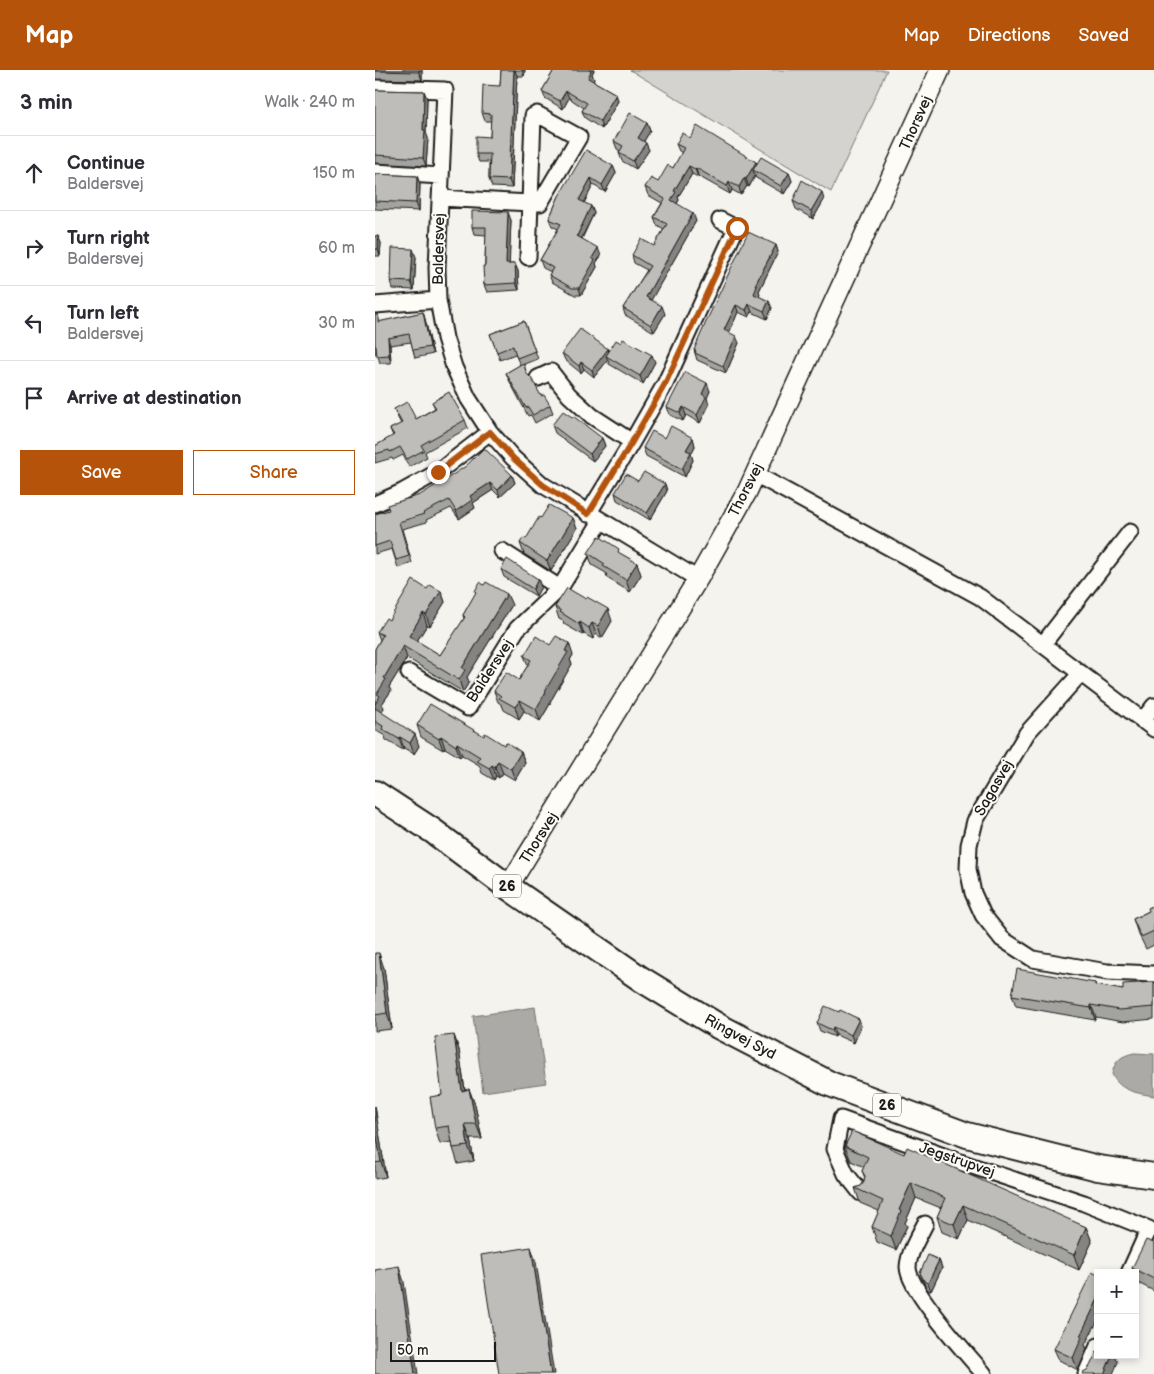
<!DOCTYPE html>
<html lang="en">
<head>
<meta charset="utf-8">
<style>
  :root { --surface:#fff; --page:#f2f2f3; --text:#2b2b33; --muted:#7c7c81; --line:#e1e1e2; --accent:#b45309 }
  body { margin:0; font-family:"Balsamiq Sans",sans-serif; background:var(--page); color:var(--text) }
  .controls { position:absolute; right:15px; bottom:15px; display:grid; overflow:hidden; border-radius:0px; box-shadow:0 2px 8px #0003 }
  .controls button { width:45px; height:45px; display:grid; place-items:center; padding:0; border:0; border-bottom:1px solid var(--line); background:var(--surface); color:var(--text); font:25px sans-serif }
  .scale { position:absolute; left:15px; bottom:12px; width:106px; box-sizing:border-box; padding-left:5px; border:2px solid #1c1c1c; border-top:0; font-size:14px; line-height:18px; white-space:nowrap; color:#1c1c1c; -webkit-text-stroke:4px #fdfcf7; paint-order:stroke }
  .stop { position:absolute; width:15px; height:15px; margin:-11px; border:4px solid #b45309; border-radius:50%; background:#fff }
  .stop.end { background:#b45309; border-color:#fff; box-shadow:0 1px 5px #0008 }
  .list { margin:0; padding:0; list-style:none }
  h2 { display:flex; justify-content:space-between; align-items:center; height:65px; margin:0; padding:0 20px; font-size:21px }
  h2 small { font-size:16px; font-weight:400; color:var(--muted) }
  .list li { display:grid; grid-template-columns:32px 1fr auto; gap:15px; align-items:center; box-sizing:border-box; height:75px; padding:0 20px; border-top:1px solid var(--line) }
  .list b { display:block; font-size:19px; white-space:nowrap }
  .list p { margin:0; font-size:16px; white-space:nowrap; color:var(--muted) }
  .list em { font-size:16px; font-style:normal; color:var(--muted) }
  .actions { display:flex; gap:10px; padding:15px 20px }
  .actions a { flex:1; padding:11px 0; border:1px solid var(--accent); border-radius:0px; text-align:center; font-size:18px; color:var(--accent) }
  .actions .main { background:var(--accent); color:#fff }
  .icon { flex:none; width:28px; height:28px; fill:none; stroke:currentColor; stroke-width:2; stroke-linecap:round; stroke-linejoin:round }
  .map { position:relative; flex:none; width:779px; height:1304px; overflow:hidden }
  header { display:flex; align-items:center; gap:30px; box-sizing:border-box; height:70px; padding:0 25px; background:var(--accent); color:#fff }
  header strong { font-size:24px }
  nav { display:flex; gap:28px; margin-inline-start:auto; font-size:18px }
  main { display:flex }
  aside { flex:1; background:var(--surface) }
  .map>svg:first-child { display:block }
  .green { fill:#d4d3cf; stroke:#787876 }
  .water { fill:#abaaa6; stroke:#72716f }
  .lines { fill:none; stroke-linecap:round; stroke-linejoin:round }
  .minor-casing { stroke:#1c1c1c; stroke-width:19 }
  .tertiary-casing { stroke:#1c1c1c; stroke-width:22 }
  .primary-casing { stroke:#1c1c1c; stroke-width:28 }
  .minor { stroke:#fdfcf7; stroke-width:15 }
  .tertiary { stroke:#fdfcf7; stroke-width:19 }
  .primary { stroke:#fdfcf7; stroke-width:24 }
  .wall { fill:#a3a3a0; stroke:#1c1c1c }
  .shaded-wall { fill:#858482; stroke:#1c1c1c }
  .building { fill:#bebdba; stroke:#1c1c1c }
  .route { stroke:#b45309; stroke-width:6 }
  .labels { text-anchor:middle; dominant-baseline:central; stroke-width:4; stroke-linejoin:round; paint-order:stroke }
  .shield { fill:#fdfcf7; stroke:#605f5e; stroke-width:1 }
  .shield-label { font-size:14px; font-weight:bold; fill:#1c1c1c }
  .street-label { font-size:15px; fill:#1c1c1c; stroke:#fdfcf7 }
</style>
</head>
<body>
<header>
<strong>Map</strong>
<nav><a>Map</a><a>Directions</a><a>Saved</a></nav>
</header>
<main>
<aside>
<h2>3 min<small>Walk · 240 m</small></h2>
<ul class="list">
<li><svg class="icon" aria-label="ahead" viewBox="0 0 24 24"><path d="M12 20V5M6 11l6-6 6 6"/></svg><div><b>Continue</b><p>Baldersvej</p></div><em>150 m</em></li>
<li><svg class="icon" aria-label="right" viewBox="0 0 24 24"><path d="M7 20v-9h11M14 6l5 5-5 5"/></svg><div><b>Turn right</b><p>Baldersvej</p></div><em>60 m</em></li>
<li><svg class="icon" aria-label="left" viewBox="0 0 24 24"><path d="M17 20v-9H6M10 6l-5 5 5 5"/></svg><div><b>Turn left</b><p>Baldersvej</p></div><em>30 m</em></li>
<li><svg class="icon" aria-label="arrive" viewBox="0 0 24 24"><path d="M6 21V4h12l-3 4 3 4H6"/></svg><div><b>Arrive at destination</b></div></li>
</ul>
<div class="actions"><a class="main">Save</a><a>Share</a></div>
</aside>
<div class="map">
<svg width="779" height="1304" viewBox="0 0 779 1304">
  <rect width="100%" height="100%" fill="#f4f3ee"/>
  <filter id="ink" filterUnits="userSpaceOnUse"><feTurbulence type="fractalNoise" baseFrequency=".02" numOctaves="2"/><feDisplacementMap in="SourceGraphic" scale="10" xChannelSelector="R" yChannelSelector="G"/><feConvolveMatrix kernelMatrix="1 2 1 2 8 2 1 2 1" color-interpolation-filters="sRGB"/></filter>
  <g filter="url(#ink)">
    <path class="green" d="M255,0h257l-56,122z"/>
    <path class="water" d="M160,937l11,76 -63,9 -10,-76z
      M759,983l20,1v42c-17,-3 -35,-5 -42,-22 3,-14 9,-18 22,-21z"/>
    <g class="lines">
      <defs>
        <path id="minor" d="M0,18l70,2 -8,178 1,32 7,38 9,29 14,31 22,34 23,26 30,27 155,94
          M0,102l66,4
          M65,128l90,5 3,-87 4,-2 42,23 -39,66h-10l-2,54
          M0,235l63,-5
          M163,308l13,-6 18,23 23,21 40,26
          M380,404l225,123 174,132
          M0,434l27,-12 36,-20 52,-40
          M213,444l44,-72 33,-58 71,-156 -16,-8
          M127,481l58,37
          M668,574l87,-112
          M34,603l59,35 49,-79 43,-41 41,-67
          M706,603l-54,60 -52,88 -6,24 -1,24 5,24 10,22 19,24 31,20 74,13 47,2
          M767,651l12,-15
          M486,1123l-15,-19 -11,-25 6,-30 122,44 121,40 65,26 -20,44
          M550,1154c-7,14 -16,28 -17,43 0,23 60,88 76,107
          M711,1304l12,-28"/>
        <path id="tertiary" d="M133,817l190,-308 49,-87 193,-422"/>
        <path id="primary" d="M0,723l58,38 75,56 133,92 77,47 112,58 137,51 131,33 56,8"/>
      </defs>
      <use href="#minor" class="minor-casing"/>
      <use href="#tertiary" class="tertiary-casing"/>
      <use href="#primary" class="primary-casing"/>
      <use href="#minor" class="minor"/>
      <use href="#tertiary" class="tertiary"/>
      <use href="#primary" class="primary"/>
    </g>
    <path class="wall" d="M0,0h47v10l-47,-1z
      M126,0h24l-1,6h-7l-5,112 -20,-1 -3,-8v-17h-10l-3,-8 14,-17 1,-16h-6l-3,-8 18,-27z
      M179,0h40l-2,4 2,5 -1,2 23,13 2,7 -16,28 -17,-11 -3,-7 2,-3 -15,-10 -6,11 -18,-11 -3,-7z
      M0,20l49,1 3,8 -1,34 2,5 -2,28 -51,-3z
      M272,53l3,8 -6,10 5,9 -13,19 -14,-8 -3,-8 1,-2 -3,-2 -3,-8z
      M315,68l66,24 1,2 32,9 3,8 -8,13 -28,-16 -1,-2 -6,11 -2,-1 -6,9 -9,-5 -2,4 -32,-18v1l-6,-3 -14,23 1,3 -2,4 19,17 -45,79 14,14 -11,18 -29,-17 -2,-7 24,-38 -13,-7 -2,-8 22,-9 10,-17 -7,-4 -3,-8 8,-14 -14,-8 -3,-8 13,-5 15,-14 9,-15 -3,-2 -3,-7z
      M238,96l3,7 -11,19 -12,-7 -9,18 7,3 3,7 -12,26 19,17 -5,7 1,4 -16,28h-6l-23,-13 -3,-7 2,-3 -8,-4 -3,-8 18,-31 -6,-3 -3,-7 10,-23z
      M0,104l42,2 3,8 -1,27 -44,-2z
      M449,130l-11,19 -17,-10 -3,-8z
      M136,150l-2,44h6l3,7 1,19 -32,2 -3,-7 2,-50 -12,-1 -2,-7z
      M0,166h3l3,7 -1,13h-5z
      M401,175l2,7 -19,39 1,3 -1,2 13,12 -5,11 -15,-7 -3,5 -11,-5 -9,21 10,10 -13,30 -29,-13 -3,-10z
      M41,187l-2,33 -21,-1 -2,-8z
      M48,242l2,7 8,35 -18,4 -4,-16 -21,3 1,18h-11l-3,-10 -2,1v-39h3l2,7z
      M149,251l14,38 -14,5 3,11 14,21 9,9 3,8 -18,10 -4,-8 -3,1 -19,-36 -3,-7 14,-8 -5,-11 -15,6 -10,-26z
      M233,279l1,4 46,9 -12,22 -34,-20 -1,-4 -14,17 -10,-8 -3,4 -16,-13 -3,-7z
      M335,321l-3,7 2,7 -9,18 -14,-8 -3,6 -13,-6 -3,-8z
      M57,332l33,18 3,8 -43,24 2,5 -18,10 -6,-12 -10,5 -1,-2 -17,5v-17l18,-10 -3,-7 11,-5 -4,-8 -3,-7 22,10 19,-11z
      M177,355l50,13 3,8 -12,15 -38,-28z
      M290,368h28l2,8 -4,8 2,6 -8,17 -39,-21 -3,-8z
      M137,405l3,8 -15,14 -7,-7 -20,13 2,5 -16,11 -8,-11 -25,12 1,2 -25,7 10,34 -14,5 -6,-19 -17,5v-40z
      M263,411l27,3 2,7 -17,29 -33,-20 -2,-7z
      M166,448h32l4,10 -26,43 -27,-17 -4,-11 6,-4z
      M213,483l33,1 16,9 4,12 -11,17 -23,-14 -1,-5 -14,-8z
      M126,499l37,10 3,8 -5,9 -32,-19z
      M52,519l14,2 4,11 -15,24 -3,-1 -10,16 23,14 24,-36 -1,-4 13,-22 -1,-2 37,14 -45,72 2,5 -6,10 -56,-34 -18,29 2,4 -9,13 2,4 -3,4 38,34 -5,8 -10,-6 -1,2 -17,-10 -1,-4 -10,-6v-81l5,-9 -3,-8 12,-12z
      M180,537l57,14 -10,17 -6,-4 -3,5 -9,-5 -1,1 -19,-11 -1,-3 -4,-2z
      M175,575l23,10 -3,5 2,4 -22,38v2l-10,17 -16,-10 -5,8 -15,-9 -2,-5 -4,-3 -4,-11 25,-11 9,-15 -4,-9z
      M42,655l87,20 17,7 4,11 -10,17 -12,-7 -4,5 -3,-2 -2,4 -12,-7 -3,-8 -17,-10 -2,2 -15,-9 -2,2 -22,-13z
      M779,835v40l-8,4 -9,-18 -4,-12 16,-8z
      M0,883l9,15 8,61 -17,2z
      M779,912v37l-31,3 -27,-5 -1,3 -79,-14 -4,-11 83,-12 1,3 27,4z
      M464,942l20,7 2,7 -7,17 -18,-8 -1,2 -15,-6 -3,-8z
      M79,965l5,15 6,40 4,-1 6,16 7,34h-12l4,22 -16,3 -5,-16 -1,-6 -12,2 -5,-16 7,-33z
      M0,1036l11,71 -11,2z
      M470,1076l59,8 182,73 6,15 -13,28 -111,-50 -9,19 -17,-7 -5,-15 4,-9 -25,-10 -11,25 2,3 -11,24 -19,-8 -5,-15 7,-16 -19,-8 -5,-15 6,-2 3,-4 1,-4 -3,-7 2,-4 -13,-6z
      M779,1173v48l-16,-8 -3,-6v-4h-1l-2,-5z
      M564,1190l3,8 -11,23 -3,-1 -5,-9 -3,-8z
      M710,1275l2,4 -9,21 -19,-10 -5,-11z"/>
    <path class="shaded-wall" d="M44,0h3v10l-3,-8z
      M139,0h1l2,6 -5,112 -3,-8z
      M147,0h3l-1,6z
      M213,0h6l-2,4 2,5 -4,6 -2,-7z
      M49,21l3,8 -1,34 2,5 -2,28 -3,-8v-28z
      M191,21l3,7 -6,11 -3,-8z
      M241,24l2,7 -16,28 -2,-8z
      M272,53l3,8 -9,15 -3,-8z
      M271,73l3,7 -13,19 -3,-8z
      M381,92l3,7 -6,1 2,6 -6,11 -3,-8z
      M238,96l3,7 -11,19 -3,-7z
      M314,96l3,8 -14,23 1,3 -5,8 -3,-8 3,-9z
      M321,98l2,8v1l-3,-8z
      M414,103l3,8 -8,13 -3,-8z
      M42,106l3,8 -1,27 -3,-8z
      M216,108l2,7 -11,22 -3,-7z
      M369,108l3,8 -6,9 -2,-8z
      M354,112l3,8 -2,4 -3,-8z
      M447,122l2,8 -11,19 -2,-8z
      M216,136l3,7 -15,30 -2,-7z
      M133,142l3,8 -2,52 -3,-8z
      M318,143l3,8 -47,83 -3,-7z
      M3,166l3,7 -1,13 -2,-7z
      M401,175l2,7 -19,39 1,3 -3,7 -3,-7 1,-9z
      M223,178l3,8 -5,7 1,4 -16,28 -2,-7 13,-30z
      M38,179l3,8 -2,33 -3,-8z
      M140,194l3,7 1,19 -3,-7z
      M394,231l3,7 -5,11 -3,-8z
      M374,234l3,8 -3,5 -3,-7z
      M361,235l2,7 -11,26 -3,-8z
      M287,236l3,8 -11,18 -3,-7z
      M48,242l2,7 8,35 -3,-7z
      M361,266l3,7 -13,30 -3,-7z
      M13,268l2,7 1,18 -2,-8z
      M233,279l2,7h-4l2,4 -14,17 -2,-7z
      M277,285l3,7 -12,22 -3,-8z
      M206,292l3,7 -3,4 -2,-7z
      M332,313l3,8 -3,7 2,7 -9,18 -3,-8 5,-21z
      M308,337l3,8 -3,6 -3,-8z
      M227,368l3,8 -12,15 -3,-7z
      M318,368l2,8 -4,8 2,6 -8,17 -3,-8 4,-19z
      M137,405l3,8 -15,14 -2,-7z
      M115,413l3,7 -20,13 2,5 -16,11 -3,-8 14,-15z
      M290,414l2,7 -17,29 -3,-7z
      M198,448l4,10 -26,43 -4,-10z
      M262,493l4,12 -11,17 -4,-12z
      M163,509l3,8 -5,9 -3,-7z
      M66,521l4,11 -15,24 -4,-11z
      M132,524l5,11 -45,72 2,5 -6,10 -4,-12 3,-12z
      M233,539l4,12 -10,17 -4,-12z
      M48,543l4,12 -14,22 -4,-11z
      M205,552l4,12 -1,1 -4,-11z
      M217,553l4,11 -3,5 -4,-11z
      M194,573l4,12 -3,5 2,4 -22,38v2l-10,17 -4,-12z
      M28,576l4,12 -18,29 2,4 -9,13 2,4 -7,10 -2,-6v-8l2,-10 7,-16z
      M145,630l4,11 -5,8 -4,-12z
      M40,664l4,12 -5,8 -4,-11z
      M66,666l4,12 -2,2 -4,-11z
      M25,667l4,11 -1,2 -4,-11z
      M82,673l5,12 -2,2 -4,-11z
      M146,682l4,11 -10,17 -4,-11z
      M123,691l5,12 -4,5 -4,-11z
      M117,695l4,11 -2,4 -5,-12z
      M4,883l5,15 8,61 -5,-16z
      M716,935l5,12 -1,3 -4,-12z
      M484,949l2,7 -7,17 -3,-8z
      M458,957l3,8 -1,2 -3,-7z
      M79,965l5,15 8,56 -5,-15z
      M94,1019l6,16 7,34 -6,-15z
      M0,1036l11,71 -5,-15 -6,-36z
      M90,1054l5,15 4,22 -6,-15z
      M536,1113l5,15 -11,25 2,3 -11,24 -5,-14 8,-26z
      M588,1135l5,15 -9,19 -5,-15z
      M711,1157l6,15 -13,28 -5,-15z
      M156,1177l5,15 18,112h-3z
      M564,1190l3,8 -11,23 -3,-8z
      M24,1196l5,16 14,92h-3z
      M723,1229v21l-13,25 2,4 -9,21 -5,-12 7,-22z
      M737,1285h3l3,7 -5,12h-9z"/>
    <path class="building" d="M0,0h44v2l-44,-1z
      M126,0h13l-5,110 -20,-1 1,-25h-14v-18l14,1 1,-23 -9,-1 1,-28 17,1z
      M179,0h35l2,1 -3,7 28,16 -16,27 -18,-10 5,-8 -21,-12 -6,10 -18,-10z
      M0,20l49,1 -1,39h2l-2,28 -48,-3z
      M255,43l17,10 -9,15 8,5 -13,18 -14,-8 4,-7 -9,-5z
      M322,56l59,36 -10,17 -2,-1 -5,9 -10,-5 -2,4 -31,-18 -1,1 -6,-3 -15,25 2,1 -5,8 22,13 -47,84 16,9 -11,19 -28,-17 27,-42 -18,-11 9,-16 13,7 13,-22 -13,-7 11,-18 -20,-12 6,-9 7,4 10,-17 5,3 11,-20 -8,-4 6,-11 8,5z
      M211,80l27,16 -11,19 -11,-7 -12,22 12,6 -14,30 21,12 -6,10 3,2 -16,28h-7l-23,-13 4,-7 -13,-8 21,-36 -12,-5 10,-23z
      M386,87l28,16 -8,13 -28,-16z
      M0,104l42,2 -1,27 -41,-2z
      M427,110l20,12 -11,19 -18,-10z
      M97,141l36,1 -2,52h9l1,19 -32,2 -1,-19h2l1,-39h-14z
      M373,162l28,13 -21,40 2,1 -3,8 15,7 -5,10 -15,-7 -3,6 -10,-5 -12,25 12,6 -13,30 -28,-13 1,-2 -2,-1 12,-28z
      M0,166h3v13h-3z
      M17,178l21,1 -2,33 -20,-1z
      M48,242l7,35 -17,3 -4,-16 -21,4 1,17 -12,1 -1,-10h-1v-31h3v7z
      M149,251l11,30 -18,7 -4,-12 -16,6 -7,-18z
      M205,259l28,20 -16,21 -11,-8 -2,4 -17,-13z
      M248,269l29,16 -12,21 -34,-20 10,-16 5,3z
      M148,293l4,11 5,5 9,17 3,-1 6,10 -17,10 -5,-8 -2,1 -20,-35z
      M310,302l22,11 -5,11 4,3 -9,18 -14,-8 -3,6 -13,-6z
      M74,322l16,28 -44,25 3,5 -17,9 -7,-12 -10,5 -1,-2 -14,4v-8l19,-11 -4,-6 12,-6 -8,-14 13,-7 9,17 20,-11 -4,-6z
      M188,341l9,6 1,-1 29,22 -12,16 -38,-29z
      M296,356l22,12 -7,12 5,2 -9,17 -39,-21 9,-17 13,7z
      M109,378l28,27 -14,15 -8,-7 -20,13 2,4 -16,11 -7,-11 -26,13 1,1 -25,8 10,34 -13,4 -6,-19 -15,5v-32l14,-4 -2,-5 33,-10 34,-21 12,-8z
      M269,402l21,12 -18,29 -32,-20 11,-19 12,7z
      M174,435l24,13 -26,43 -27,-18 3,-5 3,1 13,-22 2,1z
      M224,466l20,13 -1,3 19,11 -11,17 -23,-14 2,-2 -17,-11z
      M132,489l31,20 -5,10 -32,-20z
      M38,510l14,9 3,-4 11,6 -15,24 -3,-2 -14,23 31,19 25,-38 -2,-2 13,-23 -1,-1 5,-9 4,3 2,-3 21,12 -45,74 3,2 -6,10 -56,-34 -19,32 2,1 -9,15 3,2 -5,8v-55l8,-14 -6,-3 9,-14 3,2z
      M192,518l19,11 1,-2 21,12 -10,17 -6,-3 -3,5 -9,-6 -1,2 -19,-12 1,-1 -6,-4z
      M161,566l14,9 6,-9 13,7 -4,8 3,1 -23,39 1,1 -10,17 -16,-9 -5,7 -16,-9 2,-2 -7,-5 12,-19 13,8 12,-20 -7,-4z
      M55,634l54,32 1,-3 19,12 2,-3 15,10 -10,17 -13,-8 -3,6 -3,-2 -3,3 -12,-7 3,-4 -23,-14 -1,3 -15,-10 -2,3 -22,-14z
      M0,638l40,26 -5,9 -10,-6 -1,2 -17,-10 1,-3 -8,-5z
      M779,835v26l-13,6 -8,-18 16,-8 -1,-3z
      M0,883h4l8,60 -12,2z
      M642,899l78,14v2l28,5v-6l31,-2v25l-35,3 -28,-5v3l-79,-13z
      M450,936l14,6 1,-2 19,9 -8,16 -18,-8 -1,3 -15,-7z
      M79,965l8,56 7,-2 7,35h-11l3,22 -15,2 -4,-22 -14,2 -5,-31 12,-2 -7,-58z
      M0,1056l6,36 -6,1z
      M477,1061l52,23 3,-7 179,80 -12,28 -111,-50 -9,19 -17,-7 8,-19 -34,-15 -12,27 2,1 -10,25 -19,-9 11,-26 -28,-13 6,-2 3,-4 1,-6 -3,-5 6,-14 -23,-11z
      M771,1170l8,3v36l-22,-11z
      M156,1177l20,127h-52l-18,-119z
      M553,1185l11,5 -11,23 -3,-1 -5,-9z
      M24,1196l16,108h-40v-104z
      M717,1202l6,3v24l-18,37 2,1 -9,21 -19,-9z
      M723,1279v6h14l-8,19h-22l1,-2 4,-2 3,-4z"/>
  </g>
  <g class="lines" filter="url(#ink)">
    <path class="route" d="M63,402l52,-40 23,26 30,27 45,29 44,-72 33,-58 72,-156"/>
  </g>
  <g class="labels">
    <g class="shield">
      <rect x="118" y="804.5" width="28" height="23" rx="4"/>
      <rect x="498" y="1023.5" width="28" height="23" rx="4"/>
    </g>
    <g class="shield-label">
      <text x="132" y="816">26</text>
      <text x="512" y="1035">26</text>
    </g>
    <g class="street-label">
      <text transform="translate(541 53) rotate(-66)">Thorsvej</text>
      <text transform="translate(64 179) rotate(-89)">Baldersvej</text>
      <text transform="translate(371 420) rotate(-63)">Thorsvej</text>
      <text transform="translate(115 601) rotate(-57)">Baldersvej</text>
      <text transform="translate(619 718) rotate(-60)">Sagasvej</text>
      <text transform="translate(164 768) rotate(-58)">Thorsvej</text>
      <text transform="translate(365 967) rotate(28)">Ringvej Syd</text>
      <text transform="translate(582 1090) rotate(19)">Jegstrupvej</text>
    </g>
  </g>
</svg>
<div class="controls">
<button>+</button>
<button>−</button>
</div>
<div class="scale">50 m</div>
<div class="stop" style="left:362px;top:158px"></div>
<div class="stop end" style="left:63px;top:402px"></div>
</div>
</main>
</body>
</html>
